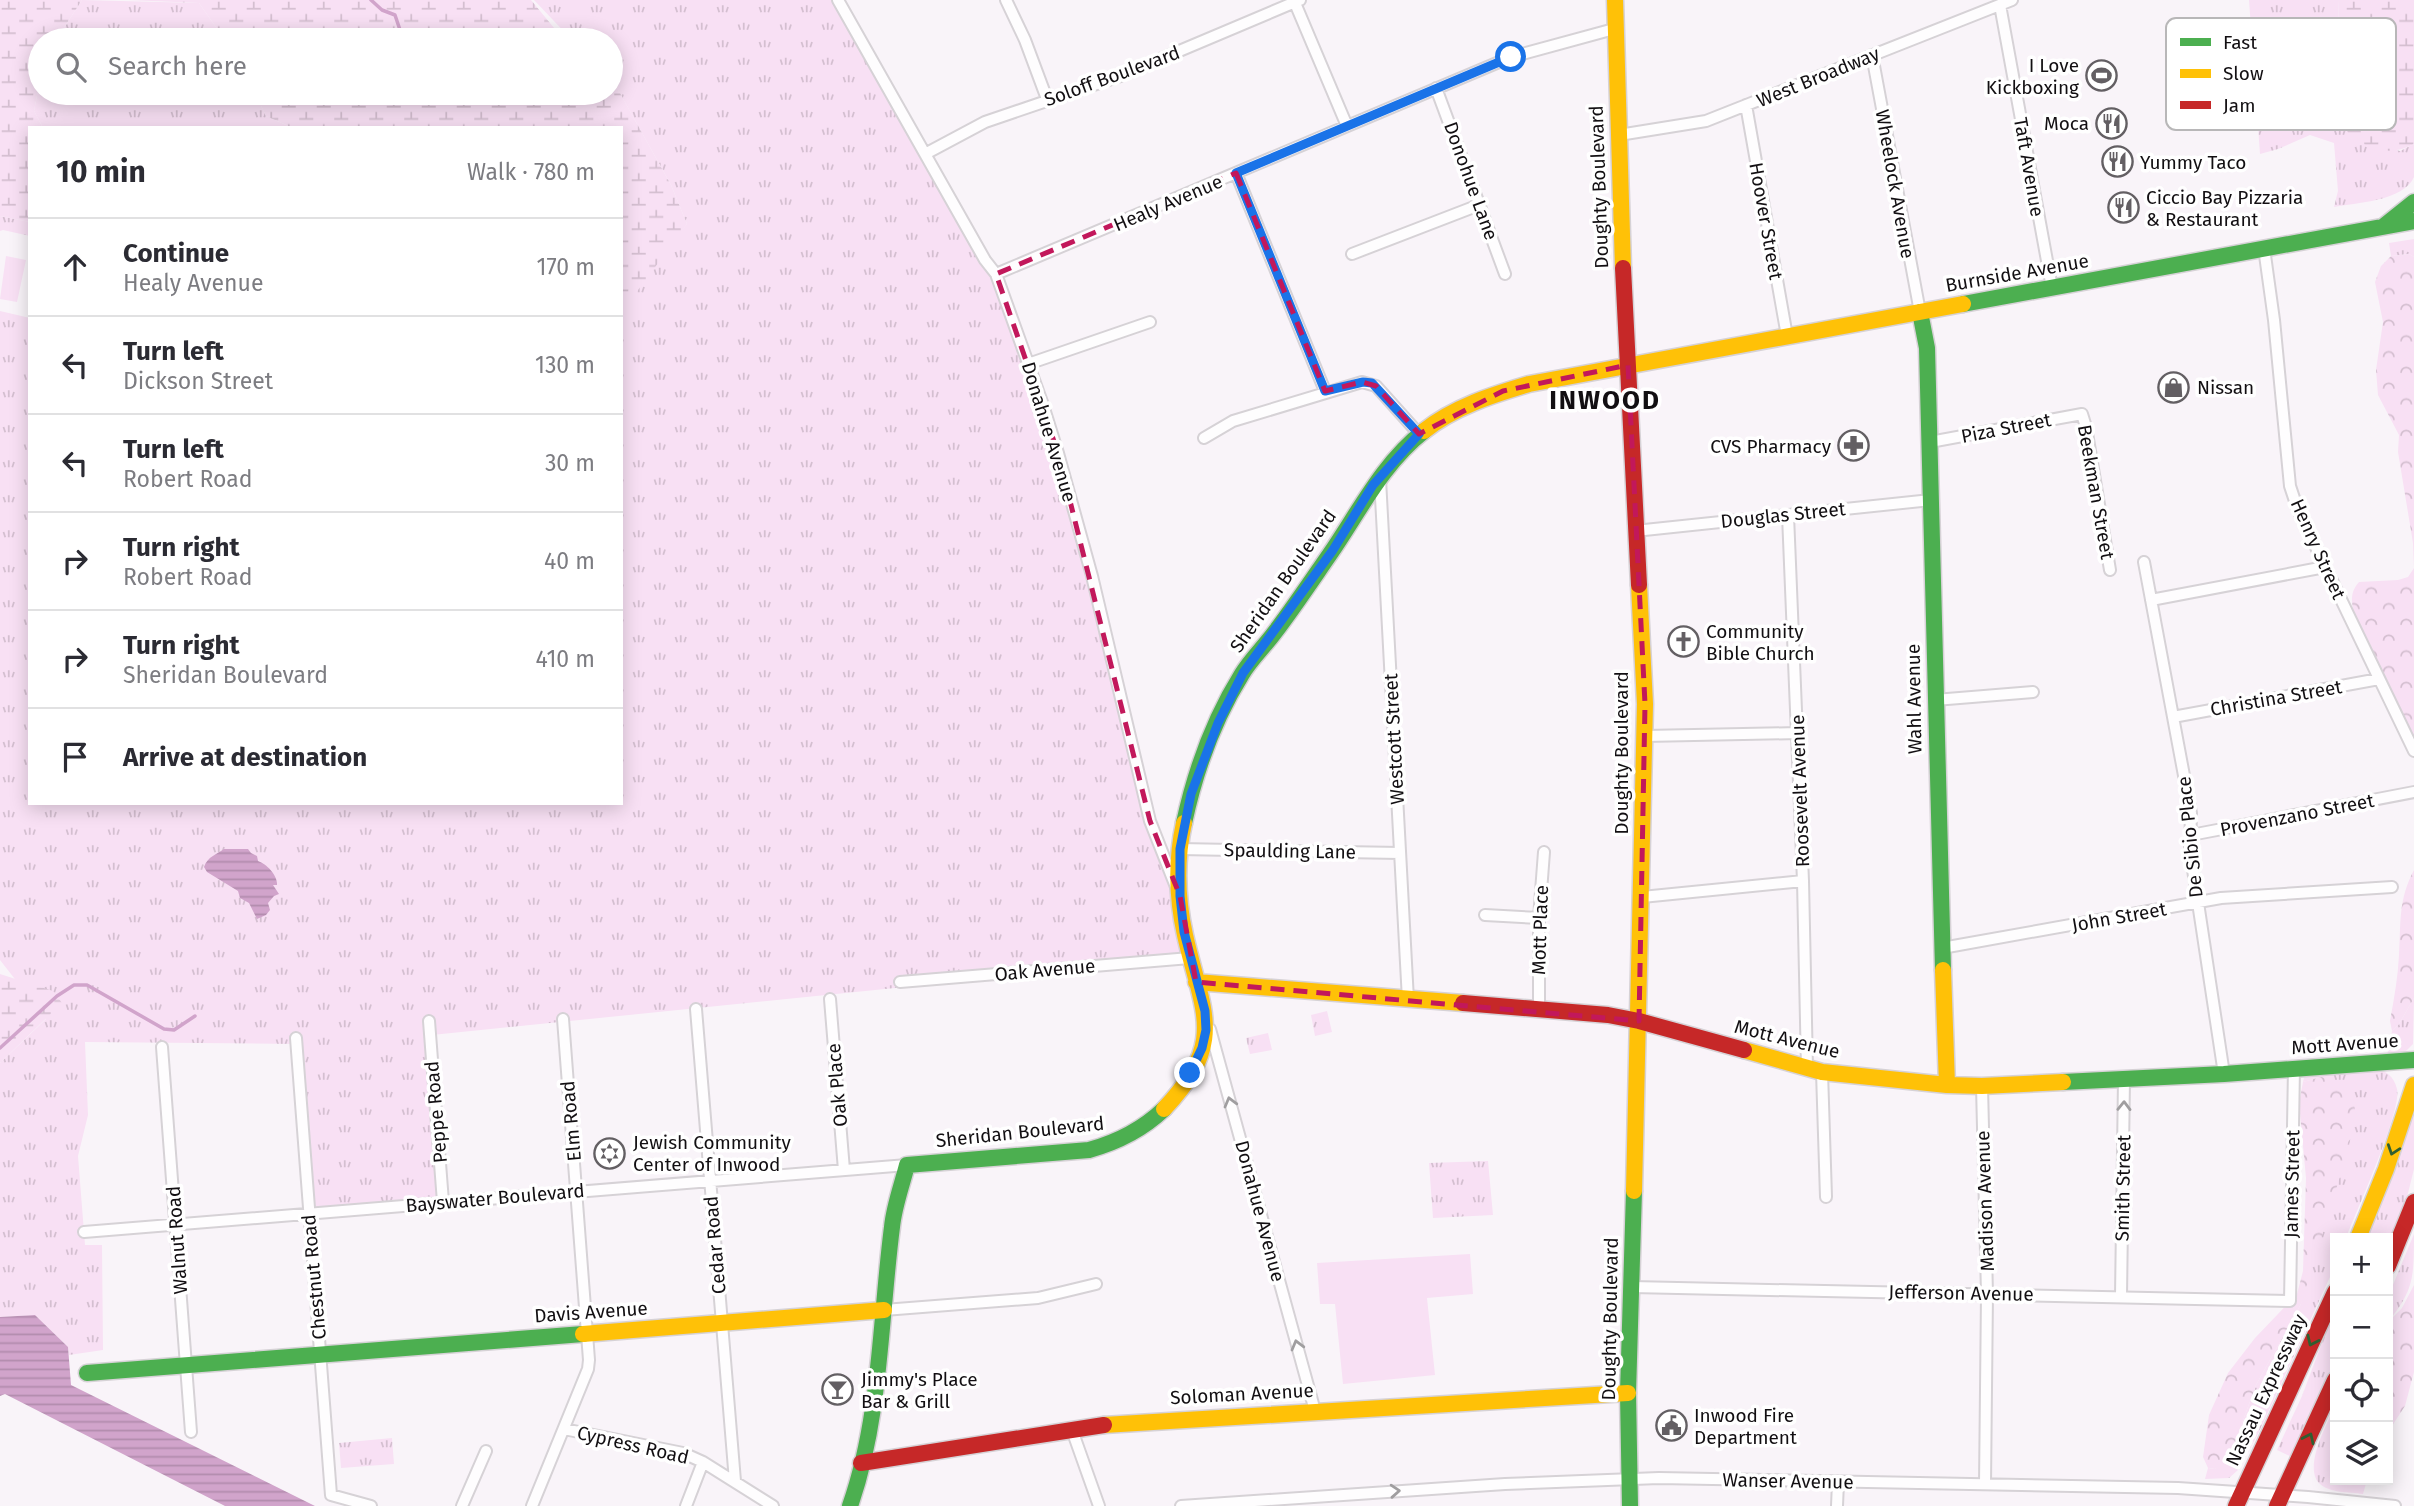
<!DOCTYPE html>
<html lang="en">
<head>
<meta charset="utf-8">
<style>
  :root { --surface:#fff; --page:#f7f7f7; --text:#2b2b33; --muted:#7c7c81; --line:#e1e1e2 }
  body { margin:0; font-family:"Fira Sans",sans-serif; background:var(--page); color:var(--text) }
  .controls { position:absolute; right:21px; bottom:21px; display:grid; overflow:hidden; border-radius:0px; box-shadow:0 4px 18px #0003 }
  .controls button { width:63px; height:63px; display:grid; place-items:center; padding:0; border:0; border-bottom:2px solid var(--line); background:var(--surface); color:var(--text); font:35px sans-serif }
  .stop { position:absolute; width:21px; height:21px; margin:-16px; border:5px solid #1a73e8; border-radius:50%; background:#fff }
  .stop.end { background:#1a73e8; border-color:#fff; box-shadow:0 2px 7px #0008 }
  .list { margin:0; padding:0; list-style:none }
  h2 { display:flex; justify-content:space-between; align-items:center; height:91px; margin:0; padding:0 28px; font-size:30px }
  h2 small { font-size:23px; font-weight:400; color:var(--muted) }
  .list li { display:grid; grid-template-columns:46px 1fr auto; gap:21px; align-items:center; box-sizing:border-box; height:98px; padding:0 28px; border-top:2px solid var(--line) }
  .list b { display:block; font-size:26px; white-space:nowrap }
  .list p { margin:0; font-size:23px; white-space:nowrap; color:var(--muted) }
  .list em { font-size:23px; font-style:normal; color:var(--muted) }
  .icon { flex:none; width:38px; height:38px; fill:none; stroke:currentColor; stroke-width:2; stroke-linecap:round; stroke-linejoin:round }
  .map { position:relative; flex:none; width:2414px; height:1506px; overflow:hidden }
  .search { position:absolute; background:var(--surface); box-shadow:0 4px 18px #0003; left:28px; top:28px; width:595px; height:77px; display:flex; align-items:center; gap:18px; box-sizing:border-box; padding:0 24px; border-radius:38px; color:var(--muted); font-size:26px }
  .panel { position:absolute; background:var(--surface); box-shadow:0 4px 18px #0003; left:28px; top:126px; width:595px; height:679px; border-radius:0px }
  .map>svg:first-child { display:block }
  .grass { fill:url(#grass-tufts) }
  .forest { fill:url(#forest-crowns) }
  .wetland { fill:url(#wetland-marsh) }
  .garden { fill:#f8e0f4 }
  .water { fill:url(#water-rules) }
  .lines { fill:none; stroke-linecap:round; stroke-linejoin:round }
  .stream { stroke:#d1a4cb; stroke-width:3.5 }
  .street-casing { stroke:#d6d2d6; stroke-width:14 }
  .fast-casing { stroke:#d6d2d6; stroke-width:19 }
  .slow-casing { stroke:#d6d2d6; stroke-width:19 }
  .jam-casing { stroke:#d6d2d6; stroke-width:19 }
  .street { stroke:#fefdfe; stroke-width:10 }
  .fast { stroke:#4caf50; stroke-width:16 }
  .slow { stroke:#ffc107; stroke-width:16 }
  .jam { stroke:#c62828; stroke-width:16 }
  .oneway { stroke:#a09ea0 }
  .oneway2 { stroke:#2f5f31 }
  .route { stroke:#1a73e8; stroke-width:9 }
  .marked { fill:none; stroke:#c2185b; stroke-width:5; stroke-dasharray:14 9; stroke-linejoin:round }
  .labels { text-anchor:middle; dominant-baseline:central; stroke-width:7; stroke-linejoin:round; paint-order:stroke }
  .poi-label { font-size:19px; fill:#120f12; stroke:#fff; text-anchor:start }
  .street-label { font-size:19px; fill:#120f12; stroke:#fff }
  .district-label { font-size:26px; font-weight:bold; letter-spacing:2px; fill:#120f12; stroke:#fff }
  .key { fill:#fff; stroke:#b8b7b8; stroke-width:2 }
  .key-label { font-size:19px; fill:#120f12 }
</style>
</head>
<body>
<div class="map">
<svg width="2414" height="1506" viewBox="0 0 2414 1506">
  <defs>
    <pattern id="grass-tufts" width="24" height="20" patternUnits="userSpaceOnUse" patternTransform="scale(1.75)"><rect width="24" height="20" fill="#f8e0f4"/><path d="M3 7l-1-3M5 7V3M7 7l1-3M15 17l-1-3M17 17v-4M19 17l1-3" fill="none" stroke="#d4bfd0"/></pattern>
    <pattern id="forest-crowns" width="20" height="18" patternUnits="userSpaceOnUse" patternTransform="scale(1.75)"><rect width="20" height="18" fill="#f8e0f4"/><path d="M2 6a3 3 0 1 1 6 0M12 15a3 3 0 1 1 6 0" fill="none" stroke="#d4bfd0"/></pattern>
    <pattern id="wetland-marsh" width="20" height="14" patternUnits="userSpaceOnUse" patternTransform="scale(1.75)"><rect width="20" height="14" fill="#f8e0f4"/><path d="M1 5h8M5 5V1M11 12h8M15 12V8" fill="none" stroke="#d4bfd0"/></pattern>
    <pattern id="water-rules" width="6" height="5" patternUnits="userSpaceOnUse" patternTransform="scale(1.75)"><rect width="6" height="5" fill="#d1a4cb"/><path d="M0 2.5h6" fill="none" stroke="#b28cad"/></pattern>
  </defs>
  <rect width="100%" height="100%" fill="#f9f4f9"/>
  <path class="grass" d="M82,0l117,3 26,37h-169z
    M534,0h297l65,102 100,172 57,165 102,398 25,59 10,62 -758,77 14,168 -137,10 -13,-169 -211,-2 3,73 -10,41 7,89h17l1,105 -34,5 -1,-8 -33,-32 -35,2v-254l46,-44 -46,-59v-649l30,7v485h591v-500l66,-79 -16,-39 -54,-97 -6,-7v-41h-39z
    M2249,0h89l5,120 8,18 49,13 14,-7c0,10 0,25 0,33 -10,24 -59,26 -80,30l4,-16 -4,-48 -24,-8 -32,14 -18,5z
    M40,80v13h215l11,23 27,12h-250l-9,-17z
    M0,216l30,6v14l-27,-6 -3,1z
    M2414,239v18l-5,-3 -18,2 -2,-13z
    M2414,998l-1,46 -8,8 -18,4 5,-25 7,-7z
    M1327,1011l5,21 -17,4 -4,-21z
    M1268,1033l4,17 -22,4 -4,-16z
    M2375,1068c11,3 19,8 22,21 5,22 -41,123 -51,149h-11v28l-76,166 -21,38 -9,8 -24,1 3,-11 7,1 16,-16 25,-68 45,-81 20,-227 -18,5 2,-8z
    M2414,1110v59l-10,40 -16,38v-9h-23z
    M1488,1161l5,54 -60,3 -4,-55z
    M2414,1234c0,43 0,56 -26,88v-25z
    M2335,1308v57l-43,92 -15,-7 25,-54z
    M2335,1405v75h17l2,5 13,-5 -4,14c-14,-2 -33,-1 -43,-10 -18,-16 8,-61 15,-79z
    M392,1438l2,26 -53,4 -2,-25z"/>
  <path class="forest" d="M2409,254l5,3v482l-60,-122c-2,-14 -5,-24 5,-35l39,-2 10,-3 6,-9 -1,-25 -15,-91 1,-17 -21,-40 -2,-25 7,-48 -8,-40 6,-16 10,-10z
    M2414,870v128l-15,26 -7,7 -2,-10c4,-22 8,-44 9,-66 2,-32 -1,-55 15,-85z
    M2321,1077l19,5 11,10 4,17 -6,38 -48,157 -45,81 -25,68 -8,11 -8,5 -7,-1 -5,-11 6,-42 19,-42 27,-35 42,-44 6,-23 3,-93 -7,-75 4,-21z
    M2414,1285v87l-9,34 -17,26v-110l14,-14z"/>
  <path class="wetland" d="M0,0h82l-26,40h-16v40l-6,31 9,17h-13v94l-30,-6z
    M128,0h403l33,40h-339l-26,-37z
    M2338,0h76v144c-25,13 -40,5 -64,-6l-7,-18z
    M611,77l60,108 16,39 -66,89v-185h-328l-27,-12 -11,-23h356z
    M0,974l53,17 9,12 -62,60z"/>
  <path class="garden" d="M6,256l20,4 -9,42 -17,-3z
    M1470,1254l3,40 -46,4 8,77 -92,9 -8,-80h-15l-3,-41z"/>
  <path class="water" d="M224,849h24l3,4 6,3 1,5c9,3 20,15 19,24h-4l6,9 -5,2 -6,7 2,7 -4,5 -9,4 -8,-16 -9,-5 -2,-7 -31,-19 -3,-5c4,-11 12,-12 20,-18z
    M35,1315l33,32 3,38 244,121h-90l-220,-112 -5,2v-79z"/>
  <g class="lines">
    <path class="stream" d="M371,0l11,10 13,5 6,18 8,7
      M0,1048l57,-52 17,-11h13l77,44 10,1 21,-14"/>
    <defs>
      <path id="street" d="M838,0l147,260 11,14 46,128 16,51 34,123 58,245 26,66
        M1006,0l19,40 22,59
        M1295,3l52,123
        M2000,5l52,283
        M1872,55l48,257
        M1436,88l69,186
        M1746,105l41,231
        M1619,135l87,-14 306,-121
        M925,154l60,-32 135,-46 180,-76
        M1236,173l89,218
        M2264,248l10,72 16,166 8,24 116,241
        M1352,254l127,-49
        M996,274l515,-217 103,-28
        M1028,364l122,-42
        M1204,438l29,-17 129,-39 14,4 43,48
        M1930,442l152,-28 4,13 24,143
        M1380,479l28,521
        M1788,515l15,366 4,187
        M1635,531l296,-31
        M2144,562l47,251 -1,37 34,224
        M2151,600l174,-33
        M1935,700l98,-8
        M2173,717l206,-38
        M1645,736l153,-3
        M2191,835l223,-43
        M1180,849l220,4
        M1642,897l161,-16
        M1485,915l54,3
        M1942,948l279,-50 171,-11
        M900,982l290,-24
        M830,999l14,171
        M696,1009l39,472
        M1539,1009v-91l5,-66
        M429,1021l14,181
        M1210,1029l105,382
        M296,1038l35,457 40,11
        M162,1047l29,385
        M1822,1072l4,125
        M1982,1086l5,208 -2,190
        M84,1232l823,-67
        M1632,1287l658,14 4,-233
        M2121,1296l3,-217
        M884,1310l154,-12 58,-14
        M564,1429l119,24 20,9 70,44
        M1072,1430l27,76
        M462,1506l24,-55
        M532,1506l56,-137 1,-9 -26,-341
        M686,1506l17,-44
        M1181,1506l324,-22 154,-6 519,10 130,9 87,9
        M1837,1506l1,-24"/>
      <path id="fast" d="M2384,226l30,-24
        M1963,304l451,-83
        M1920,312l7,36 16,622
        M1184,823c11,-51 30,-104 58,-149 9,-15 22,-27 33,-42 19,-25 37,-52 55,-78 29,-42 52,-90 94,-123
        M2063,1082l161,-8 190,-14
        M87,1373l496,-39
        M850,1506c31,-89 30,-186 42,-279 2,-21 10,-42 15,-62l182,-15c29,-8 53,-20 75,-41
        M1630,1506l-2,-113 6,-202"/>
      <path id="slow" d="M1615,0l8,268
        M1424,431c30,-24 68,-36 105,-47l434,-80
        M1943,970l4,115
        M1196,982l267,21
        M1744,1050l78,22 125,13 35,1 81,-4
        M1164,1109c64,-68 38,-97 21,-174 -8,-36 -9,-76 -1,-112
        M1634,1191l11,-487 -6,-119
        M2358,1238l28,-69 28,-84
        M583,1334l301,-24
        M1104,1425l524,-32"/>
      <path id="jam" d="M1623,268l16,317
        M1463,1003l145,12 31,6 105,29
        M2388,1266l26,-64
        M861,1463l243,-38
        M2236,1506l99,-214
        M2277,1506l58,-126"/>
    </defs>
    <use href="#street" class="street-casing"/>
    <use href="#fast" class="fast-casing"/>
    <use href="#slow" class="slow-casing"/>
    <use href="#jam" class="jam-casing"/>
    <use href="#street" class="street"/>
    <use href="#fast" class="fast"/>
    <use href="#slow" class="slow"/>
    <use href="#jam" class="jam"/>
  </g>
  <defs><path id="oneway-chevron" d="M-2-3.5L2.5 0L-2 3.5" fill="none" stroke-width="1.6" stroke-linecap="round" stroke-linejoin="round" transform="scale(1.75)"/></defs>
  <g class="oneway">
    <use href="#oneway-chevron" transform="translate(1230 1102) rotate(-105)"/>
    <use href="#oneway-chevron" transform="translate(2124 1106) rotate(-89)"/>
    <use href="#oneway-chevron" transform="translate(1297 1345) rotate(-105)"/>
    <use href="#oneway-chevron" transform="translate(1395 1491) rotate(-4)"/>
  </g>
  <g class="oneway2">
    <use href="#oneway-chevron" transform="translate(2393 1150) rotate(109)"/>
    <use href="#oneway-chevron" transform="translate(2312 1341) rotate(115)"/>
    <use href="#oneway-chevron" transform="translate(2309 1438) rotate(-65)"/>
  </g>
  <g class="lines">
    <path class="route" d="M1190,1073l12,-25 4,-18 -1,-19 -21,-79 -4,-36v-47l11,-55 27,-71 25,-50 90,-123 40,-65 46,-51 -47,-51 -9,-1 -38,9 -89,-218 275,-116"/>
  </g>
  <path class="marked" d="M1236,173l89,218 37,-9 14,4 43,48 84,-43 125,-26 17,339 -6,317 -443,-39 -16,-86 -30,-75 -92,-368 -62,-179z"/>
  <defs>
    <symbol id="stadium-ring" viewBox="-11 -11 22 22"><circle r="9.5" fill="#fff" stroke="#635f63" stroke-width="1.5"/><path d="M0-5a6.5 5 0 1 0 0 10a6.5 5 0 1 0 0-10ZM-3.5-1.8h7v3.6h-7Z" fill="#635f63"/></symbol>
    <symbol id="restaurant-ring" viewBox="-11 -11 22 22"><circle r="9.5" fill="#fff" stroke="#635f63" stroke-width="1.5"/><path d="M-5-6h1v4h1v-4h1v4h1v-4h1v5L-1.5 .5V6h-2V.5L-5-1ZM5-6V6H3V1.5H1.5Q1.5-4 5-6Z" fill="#635f63"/></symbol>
    <symbol id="shop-ring" viewBox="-11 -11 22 22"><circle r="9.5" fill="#fff" stroke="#635f63" stroke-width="1.5"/><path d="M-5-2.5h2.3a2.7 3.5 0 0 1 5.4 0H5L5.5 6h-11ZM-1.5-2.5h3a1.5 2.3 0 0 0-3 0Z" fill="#635f63"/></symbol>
    <symbol id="pharmacy-ring" viewBox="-11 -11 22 22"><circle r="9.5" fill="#fff" stroke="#635f63" stroke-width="1.5"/><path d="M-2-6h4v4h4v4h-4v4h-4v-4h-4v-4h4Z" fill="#635f63"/></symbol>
    <symbol id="church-ring" viewBox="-11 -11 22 22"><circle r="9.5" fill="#fff" stroke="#635f63" stroke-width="1.5"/><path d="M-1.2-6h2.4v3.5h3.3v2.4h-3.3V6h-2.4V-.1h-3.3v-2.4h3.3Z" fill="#635f63"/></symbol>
    <symbol id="synagogue-ring" viewBox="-11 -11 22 22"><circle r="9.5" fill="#fff" stroke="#635f63" stroke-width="1.5"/><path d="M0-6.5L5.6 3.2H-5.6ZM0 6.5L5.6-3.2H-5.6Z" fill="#635f63"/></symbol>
    <symbol id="bar-ring" viewBox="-11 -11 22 22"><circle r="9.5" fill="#fff" stroke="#635f63" stroke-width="1.5"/><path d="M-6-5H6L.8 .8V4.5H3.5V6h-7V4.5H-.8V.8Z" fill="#635f63"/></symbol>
    <symbol id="civic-ring" viewBox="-11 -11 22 22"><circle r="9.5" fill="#fff" stroke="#635f63" stroke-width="1.5"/><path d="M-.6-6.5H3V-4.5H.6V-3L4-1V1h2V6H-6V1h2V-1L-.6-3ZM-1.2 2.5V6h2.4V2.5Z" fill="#635f63"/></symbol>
  </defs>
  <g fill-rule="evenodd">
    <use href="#stadium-ring" x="2084" y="58" width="35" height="35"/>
    <use href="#restaurant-ring" x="2094" y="106" width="35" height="35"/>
    <use href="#restaurant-ring" x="2100" y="144" width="35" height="35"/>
    <use href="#restaurant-ring" x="2106" y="190" width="35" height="35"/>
    <use href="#shop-ring" x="2156" y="370" width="35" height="35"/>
    <use href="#pharmacy-ring" x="1836" y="428" width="35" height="35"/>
    <use href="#church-ring" x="1666" y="624" width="35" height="35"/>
    <use href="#synagogue-ring" x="592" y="1136" width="35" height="35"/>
    <use href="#bar-ring" x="820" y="1372" width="35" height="35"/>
    <use href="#civic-ring" x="1654" y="1408" width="35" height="35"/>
  </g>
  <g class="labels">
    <g class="poi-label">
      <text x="2079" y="65" text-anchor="end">I Love<tspan x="2079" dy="22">Kickboxing</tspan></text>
      <text x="2089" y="123" text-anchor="end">Moca</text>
      <text x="2140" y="162">Yummy Taco</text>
      <text x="2146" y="197">Ciccio Bay Pizzaria<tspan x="2146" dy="22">&amp; Restaurant</tspan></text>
      <text x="2197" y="387">Nissan</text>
      <text x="1831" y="446" text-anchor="end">CVS Pharmacy</text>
      <text x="1706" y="631">Community<tspan x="1706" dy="22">Bible Church</tspan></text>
      <text x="633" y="1142">Jewish Community<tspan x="633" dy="22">Center of Inwood</tspan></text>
      <text x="861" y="1379">Jimmy's Place<tspan x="861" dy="22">Bar &amp; Grill</tspan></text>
      <text x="1694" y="1415">Inwood Fire<tspan x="1694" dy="22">Department</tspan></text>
    </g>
    <g class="street-label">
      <text transform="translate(1112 76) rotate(-20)">Soloff Boulevard</text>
      <text transform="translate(1818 77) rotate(-22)">West Broadway</text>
      <text transform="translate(2029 167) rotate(80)">Taft Avenue</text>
      <text transform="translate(1471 181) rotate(70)">Donohue Lane</text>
      <text transform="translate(1895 184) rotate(80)">Wheelock Avenue</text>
      <text transform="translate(1599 187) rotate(-92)">Doughty Boulevard</text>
      <text transform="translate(1168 203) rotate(-23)">Healy Avenue</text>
      <text transform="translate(1766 221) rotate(80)">Hoover Street</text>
      <text transform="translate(2017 273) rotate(-10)">Burnside Avenue</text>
      <text transform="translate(2006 428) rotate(-11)">Piza Street</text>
      <text transform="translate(1049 432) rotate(73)">Donahue Avenue</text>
      <text transform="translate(2096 492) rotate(80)">Beekman Street</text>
      <text transform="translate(1783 515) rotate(-6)">Douglas Street</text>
      <text transform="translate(2318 549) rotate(66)">Henry Street</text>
      <text transform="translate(1283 581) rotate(-55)">Sheridan Boulevard</text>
      <text transform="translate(2276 698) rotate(-10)">Christina Street</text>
      <text transform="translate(1914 699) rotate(-91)">Wahl Avenue</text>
      <text transform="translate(1394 739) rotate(-93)">Westcott Street</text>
      <text transform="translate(1621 753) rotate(-90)">Doughty Boulevard</text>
      <text transform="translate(1800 791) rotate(-92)">Roosevelt Avenue</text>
      <text transform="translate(2297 815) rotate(-11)">Provenzano Street</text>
      <text transform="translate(2190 837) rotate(-96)">De Sibio Place</text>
      <text transform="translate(1290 851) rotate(1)">Spaulding Lane</text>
      <text transform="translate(2119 917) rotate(-10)">John Street</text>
      <text transform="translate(1540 930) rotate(-88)">Mott Place</text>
      <text transform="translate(1045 970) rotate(-5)">Oak Avenue</text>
      <text transform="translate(1787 1039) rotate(14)">Mott Avenue</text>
      <text transform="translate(2345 1044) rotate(-4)">Mott Avenue</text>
      <text transform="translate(837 1085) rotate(-95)">Oak Place</text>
      <text transform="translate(436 1112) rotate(-95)">Peppe Road</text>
      <text transform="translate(571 1121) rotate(-95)">Elm Road</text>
      <text transform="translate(1020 1132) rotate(-6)">Sheridan Boulevard</text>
      <text transform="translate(2292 1184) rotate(-89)">James Street</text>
      <text transform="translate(2123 1188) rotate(-89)">Smith Street</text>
      <text transform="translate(495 1198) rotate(-5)">Bayswater Boulevard</text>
      <text transform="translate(1985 1201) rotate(-92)">Madison Avenue</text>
      <text transform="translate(1260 1211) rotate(75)">Donahue Avenue</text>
      <text transform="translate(177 1240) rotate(-94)">Walnut Road</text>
      <text transform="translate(715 1245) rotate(-95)">Cedar Road</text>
      <text transform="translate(314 1277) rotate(-95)">Chestnut Road</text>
      <text transform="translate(1961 1293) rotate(1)">Jefferson Avenue</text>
      <text transform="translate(591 1312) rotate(-4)">Davis Avenue</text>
      <text transform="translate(1610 1319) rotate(-89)">Doughty Boulevard</text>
      <text transform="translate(2266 1390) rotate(-65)">Nassau Expressway</text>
      <text transform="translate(1242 1394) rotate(-3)">Soloman Avenue</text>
      <text transform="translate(633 1445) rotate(13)">Cypress Road</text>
      <text transform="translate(1788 1481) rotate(1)">Wanser Avenue</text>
    </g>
    <g class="district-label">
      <text x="1605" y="400">INWOOD</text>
    </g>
  </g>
  <rect x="2166" y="18" width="230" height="112" rx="10" class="key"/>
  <rect x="2180" y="38" width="31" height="8" fill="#4caf50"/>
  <rect x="2180" y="69" width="31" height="9" fill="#ffc107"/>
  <rect x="2180" y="101" width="31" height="8" fill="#c62828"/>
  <g class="key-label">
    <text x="2223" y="49">Fast</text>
    <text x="2223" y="80">Slow</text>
    <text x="2223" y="112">Jam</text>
  </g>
</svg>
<div class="controls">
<button>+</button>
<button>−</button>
<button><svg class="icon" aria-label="locate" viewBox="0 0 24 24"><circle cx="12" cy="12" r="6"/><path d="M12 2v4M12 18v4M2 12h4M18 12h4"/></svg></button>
<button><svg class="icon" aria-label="layers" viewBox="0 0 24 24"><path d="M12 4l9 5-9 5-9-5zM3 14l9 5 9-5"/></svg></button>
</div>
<div class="stop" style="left:1511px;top:57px"></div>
<div class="stop end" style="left:1190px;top:1073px"></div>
<div class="search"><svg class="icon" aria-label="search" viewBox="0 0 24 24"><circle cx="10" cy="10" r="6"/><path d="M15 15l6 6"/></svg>Search here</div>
<section class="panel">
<h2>10 min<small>Walk · 780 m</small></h2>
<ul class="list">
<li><svg class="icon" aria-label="ahead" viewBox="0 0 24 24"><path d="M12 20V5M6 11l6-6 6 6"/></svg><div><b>Continue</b><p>Healy Avenue</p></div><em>170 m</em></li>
<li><svg class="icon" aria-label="left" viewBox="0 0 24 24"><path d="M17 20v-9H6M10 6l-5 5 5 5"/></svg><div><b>Turn left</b><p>Dickson Street</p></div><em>130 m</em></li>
<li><svg class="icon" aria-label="left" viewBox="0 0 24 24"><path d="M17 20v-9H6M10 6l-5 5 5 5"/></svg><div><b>Turn left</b><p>Robert Road</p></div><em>30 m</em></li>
<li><svg class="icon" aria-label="right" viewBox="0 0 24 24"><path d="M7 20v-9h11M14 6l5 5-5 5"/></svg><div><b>Turn right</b><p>Robert Road</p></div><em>40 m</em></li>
<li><svg class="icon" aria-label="right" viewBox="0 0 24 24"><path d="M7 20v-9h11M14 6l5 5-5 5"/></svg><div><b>Turn right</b><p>Sheridan Boulevard</p></div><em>410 m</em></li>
<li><svg class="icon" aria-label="arrive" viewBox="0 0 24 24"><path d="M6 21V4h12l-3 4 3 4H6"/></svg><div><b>Arrive at destination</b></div></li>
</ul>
</section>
</div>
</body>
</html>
